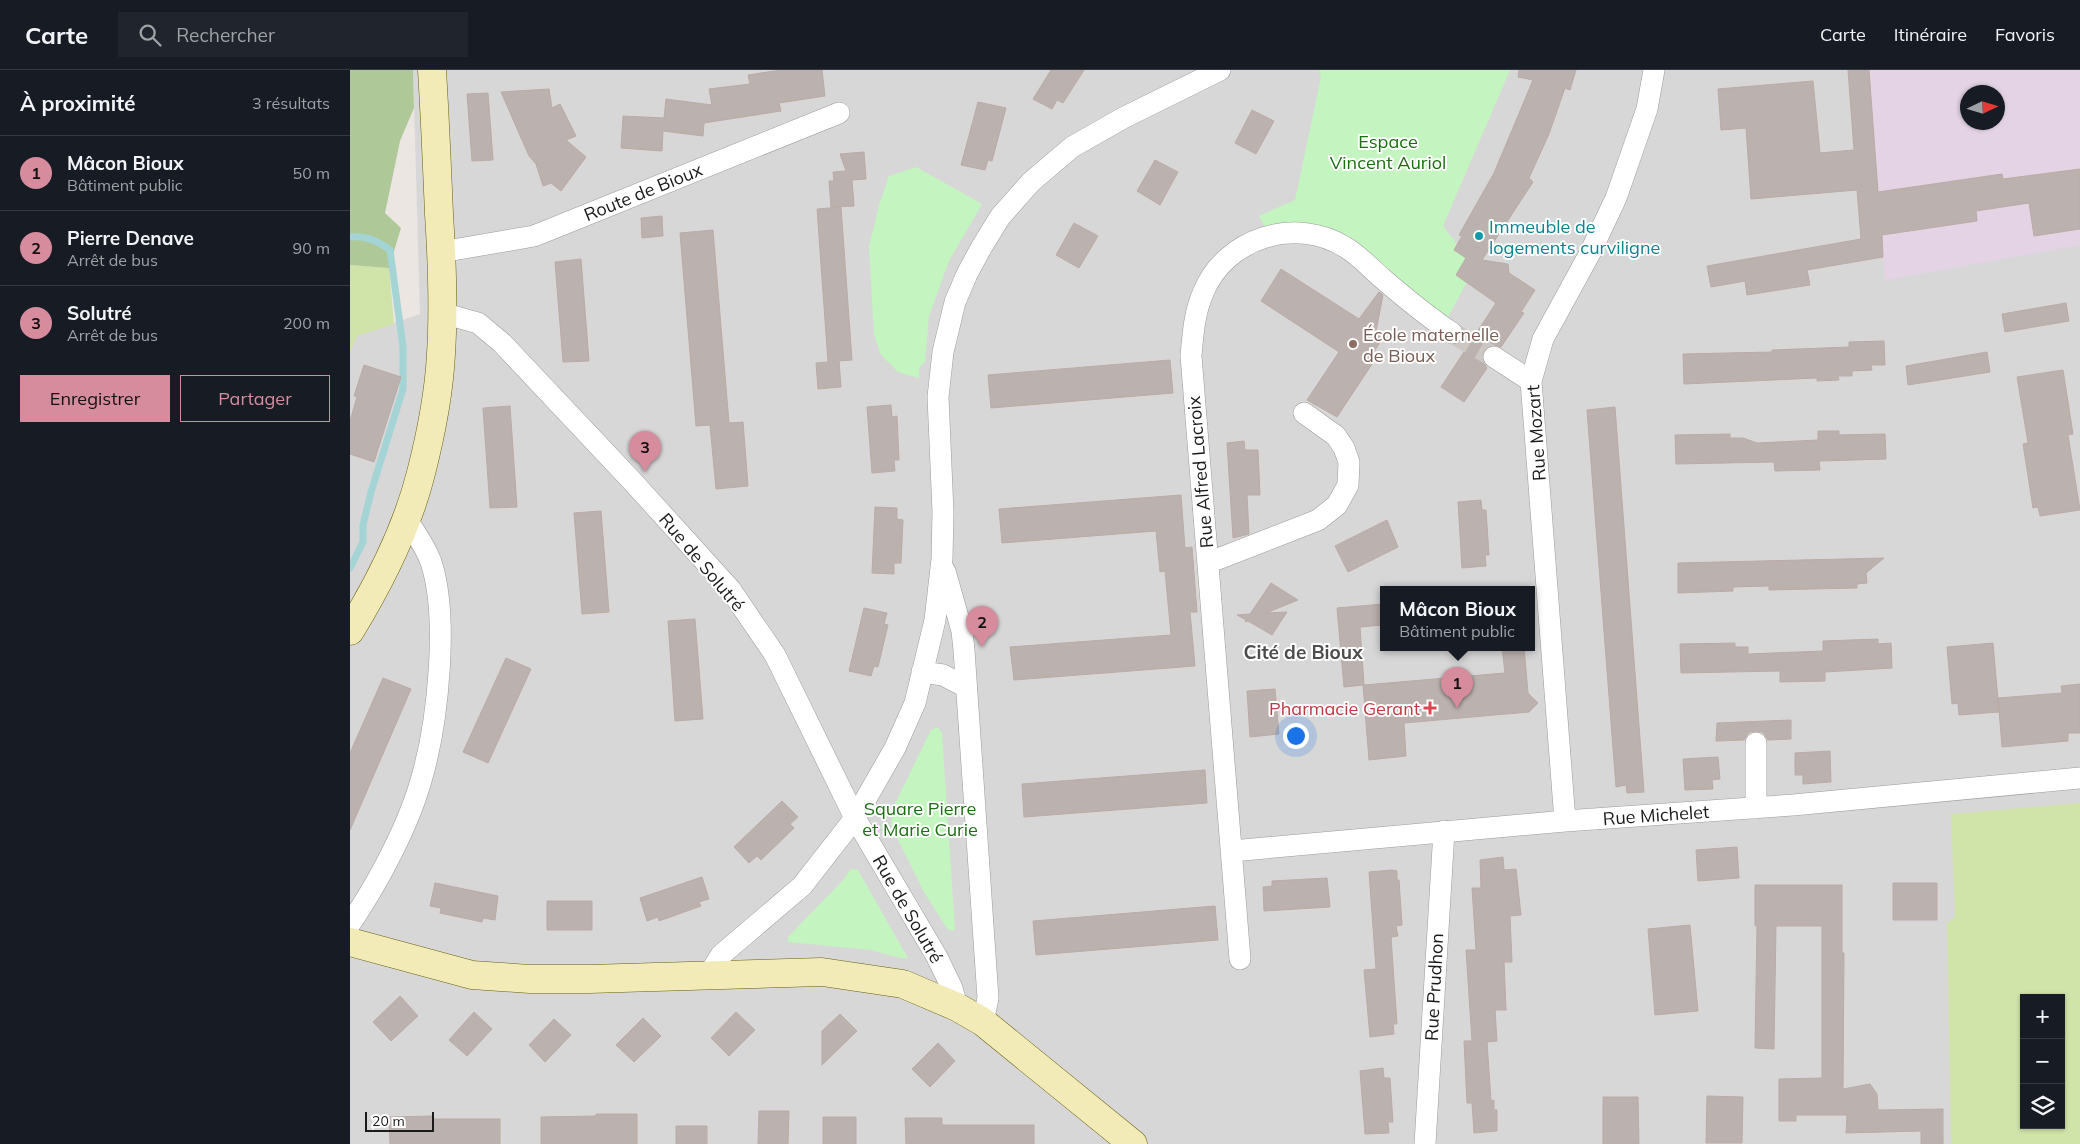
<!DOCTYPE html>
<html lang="fr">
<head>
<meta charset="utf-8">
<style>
  :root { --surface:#171b24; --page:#20242c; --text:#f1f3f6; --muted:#9ea1a6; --line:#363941; --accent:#d68c9c }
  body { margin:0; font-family:Mulish,sans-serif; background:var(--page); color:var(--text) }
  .controls { position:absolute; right:15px; bottom:15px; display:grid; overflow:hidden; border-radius:0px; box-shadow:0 1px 4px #0004 }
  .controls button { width:45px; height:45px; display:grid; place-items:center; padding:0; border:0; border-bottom:1px solid var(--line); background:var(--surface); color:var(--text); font:25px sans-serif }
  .compass { position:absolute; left:1610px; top:15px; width:45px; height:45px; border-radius:50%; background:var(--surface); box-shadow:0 1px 4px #0004; rotate:86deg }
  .scale { position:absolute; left:15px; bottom:12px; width:69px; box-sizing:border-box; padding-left:5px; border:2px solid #1a1a1a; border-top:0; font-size:14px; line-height:18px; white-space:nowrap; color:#1a1a1a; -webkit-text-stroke:4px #fff; paint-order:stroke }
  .you { position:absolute; left:945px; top:665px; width:18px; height:18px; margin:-12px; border:4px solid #fff; border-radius:50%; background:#1a73e8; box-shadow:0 0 0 8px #1a73e833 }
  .badge { display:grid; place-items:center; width:32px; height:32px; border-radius:50%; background:var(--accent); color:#111; font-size:16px; font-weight:700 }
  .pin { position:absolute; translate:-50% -41px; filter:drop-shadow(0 1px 2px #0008) }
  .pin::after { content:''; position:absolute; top:26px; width:18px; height:15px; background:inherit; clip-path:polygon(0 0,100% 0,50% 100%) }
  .popup { position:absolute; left:1030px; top:516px; width:155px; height:65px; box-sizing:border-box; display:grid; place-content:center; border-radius:0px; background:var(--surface); filter:drop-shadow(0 1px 4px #0005); font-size:16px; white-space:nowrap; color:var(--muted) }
  .popup b { font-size:19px; color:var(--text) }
  .popup::after { content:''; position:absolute; left:50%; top:100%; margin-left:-10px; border:10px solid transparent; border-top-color:var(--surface) }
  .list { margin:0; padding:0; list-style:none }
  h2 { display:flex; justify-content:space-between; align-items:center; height:65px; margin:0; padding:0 20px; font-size:21px }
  h2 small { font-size:16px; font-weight:400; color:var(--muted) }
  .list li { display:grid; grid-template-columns:32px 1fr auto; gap:15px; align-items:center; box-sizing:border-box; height:75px; padding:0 20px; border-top:1px solid var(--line) }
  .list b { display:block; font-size:19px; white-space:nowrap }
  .list p { margin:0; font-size:16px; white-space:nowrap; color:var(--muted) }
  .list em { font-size:16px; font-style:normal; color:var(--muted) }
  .actions { display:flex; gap:10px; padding:15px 20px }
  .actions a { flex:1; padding:11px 0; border:1px solid var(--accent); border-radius:0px; text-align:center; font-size:18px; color:var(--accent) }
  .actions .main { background:var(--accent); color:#111 }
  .icon { flex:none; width:28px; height:28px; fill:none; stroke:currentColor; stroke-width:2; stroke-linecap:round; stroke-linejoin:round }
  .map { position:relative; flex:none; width:1730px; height:1074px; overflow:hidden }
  header { display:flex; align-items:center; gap:30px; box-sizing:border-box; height:70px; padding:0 25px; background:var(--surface); border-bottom:1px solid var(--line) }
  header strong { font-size:24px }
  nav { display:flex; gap:28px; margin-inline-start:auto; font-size:18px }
  .search { width:350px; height:45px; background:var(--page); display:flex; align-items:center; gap:12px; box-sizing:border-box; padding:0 18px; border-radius:0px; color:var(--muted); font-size:19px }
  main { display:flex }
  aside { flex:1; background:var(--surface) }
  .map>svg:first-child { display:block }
  .residential { fill:#d8d7d8; fill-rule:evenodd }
  .industrial { fill:#e4d3e4; fill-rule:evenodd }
  .grass { fill:#d0e3a9; fill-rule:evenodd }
  .forest { fill:#afc898 }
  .park { fill:#c4f4bf }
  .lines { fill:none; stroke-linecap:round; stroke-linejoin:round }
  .stream { stroke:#a4d4d6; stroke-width:7 }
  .building { fill:#bbb1ae; stroke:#bcaaa4 }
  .street-tunnel { stroke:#ccc7c3; stroke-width:21; stroke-dasharray:21 11; stroke-linecap:butt }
  .street-casing { stroke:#9b9b9b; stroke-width:22 }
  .secondary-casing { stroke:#66600d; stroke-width:29 }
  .street { stroke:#fff; stroke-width:21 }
  .secondary { stroke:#f3ebb7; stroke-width:28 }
  .culture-dot { fill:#0f9aa8; stroke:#fff; stroke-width:2 }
  .education-dot { fill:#8d6e63; stroke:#fff; stroke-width:2 }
  .health-dot { fill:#e0444e; stroke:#fff; stroke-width:2 }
  .labels { text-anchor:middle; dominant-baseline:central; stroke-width:4; stroke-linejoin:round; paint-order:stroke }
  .park-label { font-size:18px; fill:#1c6e13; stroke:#fff }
  .street-label { font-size:18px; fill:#1a1a1a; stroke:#fff }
  .culture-label { font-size:18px; fill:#0d838f; stroke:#fff; text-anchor:start }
  .education-label { font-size:18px; fill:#785e54; stroke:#fff; text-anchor:start }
  .health-label { font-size:18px; fill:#be3a42; stroke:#fff; text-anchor:end }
  .neighbourhood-label { font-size:19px; font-weight:bold; fill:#4d4d4d; stroke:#fff }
</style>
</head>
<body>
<header>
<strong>Carte</strong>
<div class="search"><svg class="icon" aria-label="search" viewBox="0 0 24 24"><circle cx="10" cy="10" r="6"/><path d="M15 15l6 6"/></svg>Rechercher</div>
<nav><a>Carte</a><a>Itinéraire</a><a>Favoris</a></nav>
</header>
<main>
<aside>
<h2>À proximité<small>3 résultats</small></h2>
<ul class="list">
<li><span class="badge">1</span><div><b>Mâcon Bioux</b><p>Bâtiment public</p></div><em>50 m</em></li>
<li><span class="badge">2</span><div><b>Pierre Denave</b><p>Arrêt de bus</p></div><em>90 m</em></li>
<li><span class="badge">3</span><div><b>Solutré</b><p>Arrêt de bus</p></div><em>200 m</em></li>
</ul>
<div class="actions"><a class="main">Enregistrer</a><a>Partager</a></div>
</aside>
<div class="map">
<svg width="1730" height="1074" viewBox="0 0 1730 1074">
  <rect width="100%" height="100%" fill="#ebe6e1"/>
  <path class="residential" d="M63,0h1667v1074h-1730v-792l7,-16 63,-22zM1618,22h30v30h-30zM1033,519h148v58h-148zM1674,928h37v127h-37z"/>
  <path class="industrial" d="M1519,0h211v175l-195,35zM1618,22h30v30h-30z"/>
  <path class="grass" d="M0,195l39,3 5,56 -37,12 -7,16z
    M1730,733v341h-129l-4,-221 8,-6 -4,-103zM1674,928h37v127h-37z"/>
  <path class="forest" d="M0,0h63l1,38 -14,33 -15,72 16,15 -12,40 -39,-3z"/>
  <path class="park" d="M969,0h191l-67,156 32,41 -29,54 -93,-76 -37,-21 -51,3 -6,-11 36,-16 26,-123z
    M566,97l66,37 -33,57 -20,55 -4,46 -6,6v10l-21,-6 -17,-17 -7,-20 -5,-88 10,-42 10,-29z
    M587,657l5,6 13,197h-7l-24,-38 -33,-66 1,-16 39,-80z
    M501,799l7,1 50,88h-8l-29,-8 -83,-8v-5l56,-58z"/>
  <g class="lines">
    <path class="stream" d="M0,167c17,-1 26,3 40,13l13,97v42l-32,103 -8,33v17l-13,26"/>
  </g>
  <path class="building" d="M431,0h41l3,26 -46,7 2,8 -77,12 -1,13 -40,-5 -1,20 -41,-3 2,-32 41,2 2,-19 46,6 -3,-16 41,-5 -2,-9z
    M701,0h33l-21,33 -6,-3 -5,9 -19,-10z
    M1169,0h57l-6,20 -5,-2 -16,46 -20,44 4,4 -51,78 26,4 1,9 26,17 -14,22 3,1 -23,34 -7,-2 -6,1 -5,5v11l4,6 -23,34 -23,-15 55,-84 -40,-28 10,-17 -12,-8 8,-14 -3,-1 35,-62 39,-93 -15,-3z
    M1498,0h21l9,122 124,-18 1,5 77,-10v60l-46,7 -5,-33 -53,8 1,10 -95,14 1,22 -76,13 3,15 -63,10 -2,-14 -34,6 -4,-21 154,-27 -4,-49 -106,9 -5,-71 -25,2 -3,-41 95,-8 7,72 34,-3z
    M199,19l3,19 8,-4 16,32 -10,4 20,17 -25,34 -10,-8 -8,3 -7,-22 -7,-8 -28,-64z
    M138,23l5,67 -21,1 -5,-67z
    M628,32l28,6 -14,53 -4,-1 -3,10 -24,-5z
    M902,40l22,11 -18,33 -21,-11z
    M514,82l2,27 -14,1 2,26 -23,1 -2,-26h5l-1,-9 13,-1 -6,-17z
    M805,90l23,12 -18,33 -23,-14z
    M491,137l11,153 -13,1 2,26 -23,2 -2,-26 12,-1 -11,-153z
    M312,146l1,20 -21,2 -1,-20z
    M724,153l24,13 -19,32 -23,-13z
    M363,160l16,193 14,-1 5,64 -32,3 -6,-64 -14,1 -16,-193z
    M231,189l8,102 -26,1 -8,-100z
    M931,199l78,50 20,-27 4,3 -7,36 8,5 -14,22 4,3 -37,56 -30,-17 32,-48 -78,-51z
    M1716,233l3,18 -64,11 -3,-18z
    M1534,271l1,24h-14l1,5 -20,1v5h-14l1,4 -22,1v-3l-133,6 -1,-30 89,-2v-2l77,-3v-5z
    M1637,282l3,20 -82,13 -2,-19z
    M820,290l3,33 -182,15 -3,-33z
    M14,295l37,12 -27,85 -24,-8v-33l7,-24 -3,-1z
    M1713,300l10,64 -5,1 12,75 -40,6 -2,-9 -5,1 -10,-64 5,-1 -11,-66z
    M541,335l1,12 5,-1 2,44h-5l1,11 -23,2 -5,-66z
    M160,336l7,101 -27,1 -7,-100z
    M1265,337l29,385 -17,1 -1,-8 -10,2 -29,-377z
    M1468,361h21v4l46,-1 1,25 -67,2 1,9 -45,1 -1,-9 -98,2 -1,-29 55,-1v4h13l14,5 61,-3z
    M894,371l1,9h13l2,45h-13l2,39 -16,4 -6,-95z
    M831,425l4,53 7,-1 5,65h-7l5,54 -181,14 -4,-33 161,-12 -6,-64 -5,1 -4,-41 -154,12 -3,-34z
    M1131,430l1,10h4l3,45h-4l1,11 -24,2 -4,-66z
    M525,437l22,1v11l6,1 -2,43h-7v11l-22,-1z
    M251,441l8,101 -27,2 -8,-101z
    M1037,450l11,27 -50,25 -13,-26z
    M1534,488l-18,15 1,10 -10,1v4l-88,2v-4l-36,1v4l-55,2v-30z
    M921,513l27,17 -32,13 21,-1 -15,23 -24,-14 -3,1 1,-2 -9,-5 13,-1z
    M1033,534v21l-23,2 4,58 141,-12 -3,-26h22l4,46 10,10 -9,9 -125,11 2,33 -37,4 -6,-75 -19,2 -7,-79z
    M514,538l23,5 -3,11 4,1 -10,42 -4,-1 -3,10 -22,-5z
    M345,549l8,100 -28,2 -7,-100z
    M1528,569v5l13,-1 1,25 -67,4v9l-45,1v-11l-99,2 -1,-29 55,-1v4h13v7l75,-3v-10z
    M1643,573l6,69 -40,3 -1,-12 -6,1 -5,-57z
    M156,588l25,11 -43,94 -25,-11z
    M33,608l28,11 -61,141v-77z
    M1730,614v49h-12v8l-66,6 -4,-49 64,-5 -1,-7z
    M925,619l4,45 -29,3 -3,-46z
    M1441,650v19l-23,1 -5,-8 -7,-1 -7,1 -5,8 -28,1 1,-18z
    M1480,681l1,31 -28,2v-9h-8v-22z
    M1368,687l2,22 -8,1 1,9 -28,1 -2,-31z
    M855,700l2,33 -183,14 -2,-33z
    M432,731l16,16 -8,7 4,4 -33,32 -4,-4 -8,7 -15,-16z
    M1387,777l2,31 -41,3 -2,-31z
    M1153,787l1,13 12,-1 5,46 -11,1 2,46h-8l2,48h-11l2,31 -10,1 4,59 3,-1v10h3v21l-23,2 -2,-30h-5l-3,-62h8l-6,-91h10l-4,-62h9l-1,-28z
    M1042,800l5,1v9h2l3,45 -6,1 2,10 -7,1 6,87h-4l1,10 -24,3 -6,-67 12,-1 -7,-97z
    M352,807l7,22 -10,3 2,4 -42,15 -1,-4 -11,4 -7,-23z
    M977,808l3,29 -66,4 -1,-24 9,-1v-5z
    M85,813l63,13 -3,24 -12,-2 -1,4 -42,-9 1,-5 -11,-2z
    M1543,813h44v37h-44z
    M1405,815h87v68h2l-1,136 27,-5 7,10 1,16 65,-1v35h-22v-13l-75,2 1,-18h-51v6h-17v-42l43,-1v-152h-46l-2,123 -19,-1 2,-122h-2z
    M197,831h45v29h-45z
    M865,836l3,34 -182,15 -3,-34z
    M1340,855l8,86 -43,4 -7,-86z
    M50,926l18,20 -27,25 -18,-19z
    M124,942l18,17 -25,27 -18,-16z
    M386,942l19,18 -26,26 -18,-18z
    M490,944l17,17 -35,34v-34z
    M293,948l18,18 -27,26 -18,-17z
    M204,949l17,16 -26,27 -16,-17z
    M588,973l17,18 -25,26 -18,-18z
    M1033,998l1,10h6l3,44h-5l1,11 -24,1 -5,-63z
    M1357,1026l36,1 -1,46h-36z
    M1253,1027h35l1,47h-36z
    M409,1041h30l-1,33h-30z
    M246,1044h41v30h-96v-27l55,-1z
    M82,1046v3h68v25h-110l-1,-27z
    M473,1047h33v27h-33z
    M555,1048h37v7h92v19h-128z
    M326,1056h31v18h-31z"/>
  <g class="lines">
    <path class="street-tunnel" d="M1102,263l42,24"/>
    <defs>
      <path id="street" d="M91,182l93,-16 305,-123
        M92,243l36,10 24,20 131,139 97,107 45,66 80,163 82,139 15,31 5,19
        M1144,287l37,24
        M858,491l10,-2 100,-39 19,-15 11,-20 1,-23 -5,-14 -8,-12 -32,-23
        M595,501l17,60 2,19 24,348 -5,24
        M572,602l21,3 23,12
        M1406,673v65
        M1215,751l-34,-440 12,-42 47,-86 26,-55 31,-89 7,-39
        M882,781l333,-30 228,-16 287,-27
        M0,854c28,-41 59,-99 72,-147 16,-56 27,-160 9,-215 -6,-16 -15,-29 -25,-43
        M890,889l-49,-603c2,-22 3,-42 12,-63 22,-55 92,-77 142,-46 14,8 26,22 38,32 22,19 44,37 69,54
        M359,904l12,-19 81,-69 53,-68 40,-70 20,-45 20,-83 7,-61 1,-47 -5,-115 5,-45 12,-50 12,-28 14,-26 19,-31 31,-35 41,-35 51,-29 97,-48
        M1075,1074l19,-313"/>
      <path id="secondary" d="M0,561c30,-49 57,-102 71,-158 10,-39 18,-80 20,-119 3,-47 1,-94 -2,-140 -2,-48 -4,-96 -7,-144
        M0,872l122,33 58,4h59l233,-7 81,12 54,23 26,15 150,122"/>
    </defs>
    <use href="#street" class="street-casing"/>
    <use href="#secondary" class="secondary-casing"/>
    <use href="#street" class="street"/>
    <use href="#secondary" class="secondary"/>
  </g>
  <circle class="culture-dot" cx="1129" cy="166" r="5"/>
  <circle class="education-dot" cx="1003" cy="274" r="5"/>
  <path class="health-dot" d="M1077.5 630.5h5v5h5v5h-5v5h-5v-5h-5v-5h5z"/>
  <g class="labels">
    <g class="park-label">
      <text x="1038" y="71">Espace<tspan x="1038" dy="21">Vincent Auriol</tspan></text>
      <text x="570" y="738">Square Pierre<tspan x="570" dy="21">et Marie Curie</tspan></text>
    </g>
    <g class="street-label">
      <text transform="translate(293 122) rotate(-22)">Route de Bioux</text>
      <text transform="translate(1186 363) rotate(-94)">Rue Mozart</text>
      <text transform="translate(850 402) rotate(-95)">Rue Alfred Lacroix</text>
      <text transform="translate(352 492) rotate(50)">Rue de Solutré</text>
      <text transform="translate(1306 745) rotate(-4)">Rue Michelet</text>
      <text transform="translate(558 839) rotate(60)">Rue de Solutré</text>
      <text transform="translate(1084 917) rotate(-87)">Rue Prudhon</text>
    </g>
    <g class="culture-label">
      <text x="1139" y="156">Immeuble de<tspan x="1139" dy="21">logements curviligne</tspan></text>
    </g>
    <g class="education-label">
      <text x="1013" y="264">École maternelle<tspan x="1013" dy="21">de Bioux</tspan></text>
    </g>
    <g class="health-label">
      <text x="1070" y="638">Pharmacie Gerant</text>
    </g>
    <g class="neighbourhood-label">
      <text x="953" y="582">Cité de Bioux</text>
    </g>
  </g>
</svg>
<div class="controls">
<button>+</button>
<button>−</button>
<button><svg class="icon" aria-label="layers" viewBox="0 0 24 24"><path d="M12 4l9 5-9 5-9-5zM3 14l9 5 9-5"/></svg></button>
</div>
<svg class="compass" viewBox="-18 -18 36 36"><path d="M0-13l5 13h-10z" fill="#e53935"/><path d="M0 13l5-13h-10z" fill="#9ea1a6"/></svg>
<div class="scale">20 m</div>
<div class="you"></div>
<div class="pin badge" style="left:1107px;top:638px">1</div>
<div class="popup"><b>Mâcon Bioux</b>Bâtiment public</div>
<div class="pin badge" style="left:632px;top:577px">2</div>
<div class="pin badge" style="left:295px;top:402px">3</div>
</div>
</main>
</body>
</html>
